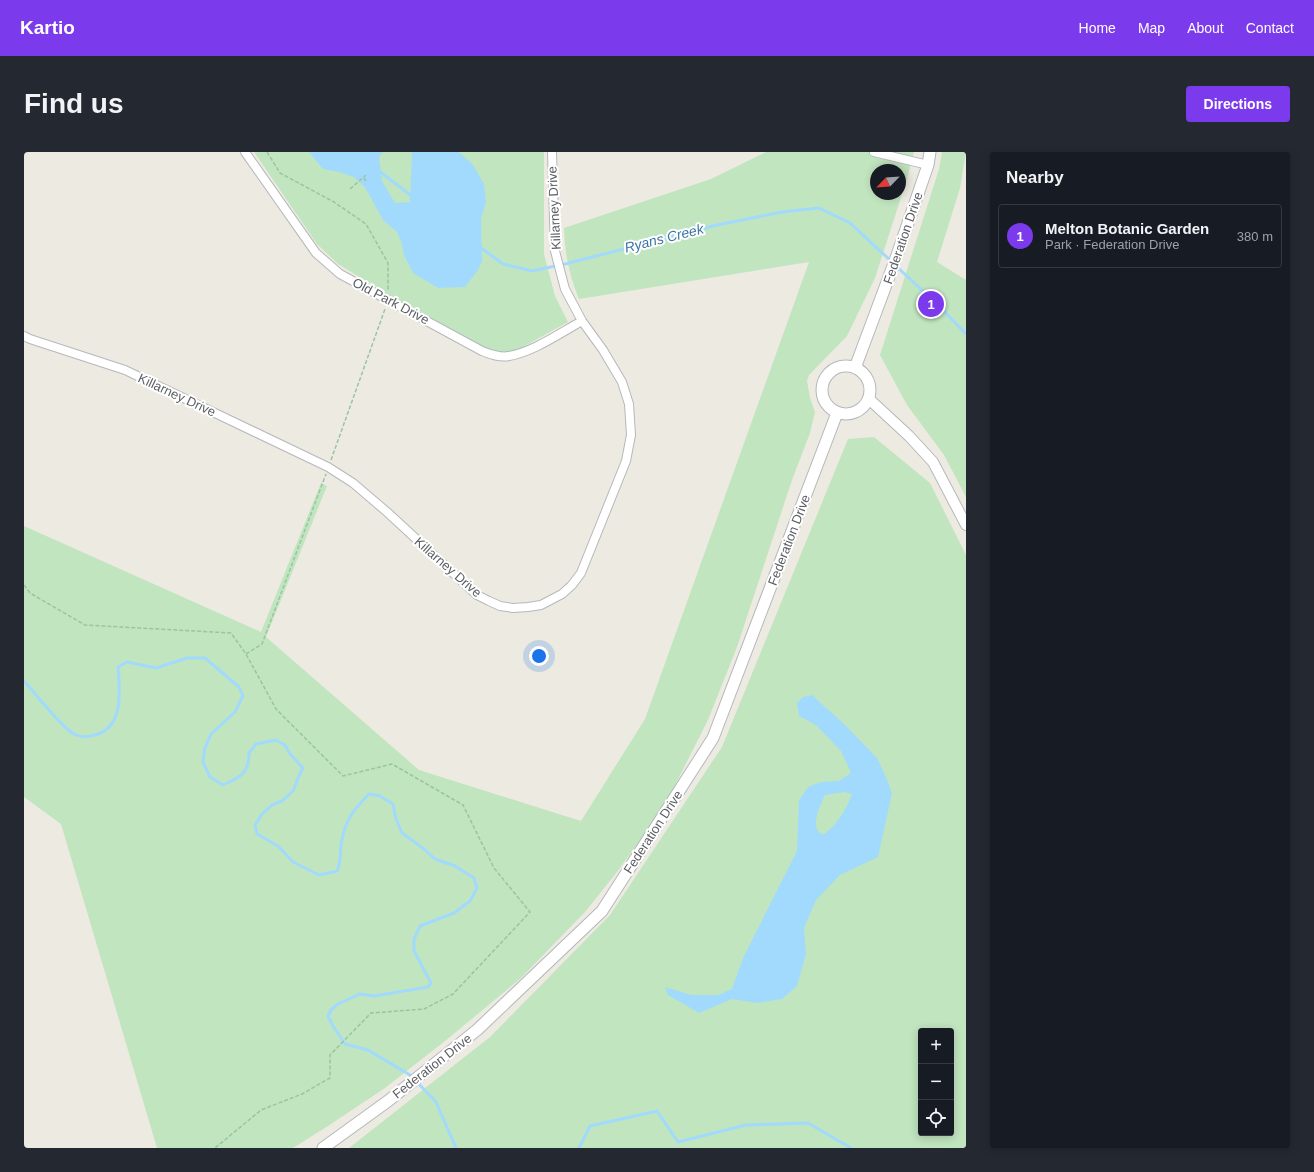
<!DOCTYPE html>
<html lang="en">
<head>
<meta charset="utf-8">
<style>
  :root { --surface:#171b24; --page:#242831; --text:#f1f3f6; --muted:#9ea1a6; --line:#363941; --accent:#7c3aed }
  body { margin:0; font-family:Arial,sans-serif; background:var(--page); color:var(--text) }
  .controls { position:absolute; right:12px; bottom:12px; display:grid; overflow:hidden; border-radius:4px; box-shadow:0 2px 10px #0003 }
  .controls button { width:36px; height:36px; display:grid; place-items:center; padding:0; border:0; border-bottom:1px solid var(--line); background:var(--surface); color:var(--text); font:20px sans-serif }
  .compass { position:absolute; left:846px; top:12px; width:36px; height:36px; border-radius:50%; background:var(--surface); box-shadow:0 2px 10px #0003; rotate:245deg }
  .you { position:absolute; left:515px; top:504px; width:14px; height:14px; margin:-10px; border:3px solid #fff; border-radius:50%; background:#1a73e8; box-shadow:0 0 0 6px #1a73e833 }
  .badge { display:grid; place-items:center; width:26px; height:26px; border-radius:50%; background:var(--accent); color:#fff; font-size:13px; font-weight:700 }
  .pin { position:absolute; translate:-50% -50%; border:2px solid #fff; box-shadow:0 1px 4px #0006 }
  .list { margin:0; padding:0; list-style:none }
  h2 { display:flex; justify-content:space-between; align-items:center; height:52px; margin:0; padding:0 16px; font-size:17px }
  h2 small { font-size:13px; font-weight:400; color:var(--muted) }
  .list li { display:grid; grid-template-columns:26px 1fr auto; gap:12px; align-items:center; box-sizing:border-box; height:64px; margin:0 8px 8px; padding:0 8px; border:1px solid var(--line); border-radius:4px }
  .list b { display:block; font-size:15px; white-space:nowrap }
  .list p { margin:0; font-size:13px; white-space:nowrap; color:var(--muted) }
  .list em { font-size:13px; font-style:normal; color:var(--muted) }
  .icon { flex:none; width:22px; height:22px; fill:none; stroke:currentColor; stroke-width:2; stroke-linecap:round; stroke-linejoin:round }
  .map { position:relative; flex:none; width:942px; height:996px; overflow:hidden; border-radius:4px }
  header { display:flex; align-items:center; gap:24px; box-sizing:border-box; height:56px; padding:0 20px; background:var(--accent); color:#fff }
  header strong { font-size:19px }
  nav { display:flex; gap:22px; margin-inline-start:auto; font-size:14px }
  .intro { display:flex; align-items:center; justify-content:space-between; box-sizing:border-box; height:96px; padding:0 24px }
  h1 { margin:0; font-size:28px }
  .button { padding:10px 18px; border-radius:4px; background:var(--accent); color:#fff; font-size:14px; font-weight:700 }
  main { display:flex; gap:24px; padding:0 24px }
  aside { flex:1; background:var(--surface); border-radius:4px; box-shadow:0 2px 10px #0003 }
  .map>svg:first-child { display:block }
  .green { fill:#c1e5bf; fill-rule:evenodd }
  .water { fill:#a2dafd; fill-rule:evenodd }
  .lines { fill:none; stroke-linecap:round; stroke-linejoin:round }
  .stream { stroke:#a2dafd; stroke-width:3 }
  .minor-casing { stroke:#b5b8bc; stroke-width:10 }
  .tertiary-casing { stroke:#b5b8bc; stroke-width:12 }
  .secondary-casing { stroke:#b4b8bc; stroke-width:13 }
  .path { stroke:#98c5a3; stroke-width:1.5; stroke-dasharray:4 2; stroke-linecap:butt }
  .minor { stroke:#fff; stroke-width:8 }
  .tertiary { stroke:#fff; stroke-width:10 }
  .secondary { stroke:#fff; stroke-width:11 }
  .labels { text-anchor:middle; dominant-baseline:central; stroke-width:4; stroke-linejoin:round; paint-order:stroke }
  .street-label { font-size:13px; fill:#5b5f63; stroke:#fff }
  .water-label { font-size:14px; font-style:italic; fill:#3d76a6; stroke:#fff }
</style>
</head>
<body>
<header>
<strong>Kartio</strong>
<nav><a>Home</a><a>Map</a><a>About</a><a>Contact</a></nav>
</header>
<div class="intro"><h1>Find us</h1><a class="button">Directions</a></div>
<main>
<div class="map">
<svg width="942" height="996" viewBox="0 0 942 996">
  <rect width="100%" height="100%" fill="#edeae2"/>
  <path class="green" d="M230,0h290v102l11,42 13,26 -56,31h-18l-113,-63 -43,-26 -21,-20z
    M742,0h148l-7,27 -32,99 -28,58 -38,39 -2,6 3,17 5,14 -5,21 -18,47 -55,167 -29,73 -45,89 -46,63 -32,40 -64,66 -71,59 -65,51 -57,38 -35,22h-136l-96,-324 -37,-27v-271l237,106 60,-149 6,3 -61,151 153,133 162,51 64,-102 164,-457 -230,37c-10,-23 -14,-46 -15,-71l147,-49zM852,18h24v24h-24z
    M918,0h24l-6,36 -23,74 29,18v217l-22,-42 -37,-50 -27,-50 59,-186z
    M850,285l56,46 36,72v593h-617l141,-111 120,-122 112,-168 126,-308zM897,879h30v102h-30z"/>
  <path class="water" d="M285,0h74l-4,5 3,24 13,22 15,-1 2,-50h47l14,13 11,19 2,19 -5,15 1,43 -4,9 -13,17 -27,1 -25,-15 -9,-18 -2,-11 -5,-12 -14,-12 -18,-33 -11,-10 -15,-5 -16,-3z
    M788,543l32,29 33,34 8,17 7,18 -14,64 -38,18 -24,25 -12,28 2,26 -9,32 -15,13 -25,4 -25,-4 -33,14 -31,-18 -3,-8 26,8h27l14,-6 11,-31 54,-107 2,-51 9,-13 13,-5 18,-1 12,-8 -10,-22 -25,-26 -17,-9 -2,-13 6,-6zM820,640l8,2c-6,16 -15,31 -29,41 -2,-1 -4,-3 -5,-4 -6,-9 3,-28 7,-36z"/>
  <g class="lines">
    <path class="stream" d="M355,19l34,26
      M456,95l23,17 29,7 33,-7 152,-39 65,-13 37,-4 31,15 42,39
      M872,114l41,38 29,30
      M0,529c13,14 35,44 50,53 8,4 12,3 21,1 29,-7 25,-45 23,-68l9,-5 29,6 31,-10h18l34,29 4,9 -8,16 -24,22 -6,14 -2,14 7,15 13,8c17,-8 26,-11 26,-32l7,-9 20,-4 9,5 5,9 13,14 -5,10 -5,13 -11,10 -10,4 -10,9 -7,11 2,9 21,12 15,16 26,13 18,-4c4,-9 3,-16 4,-25 3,-24 11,-35 28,-52l11,2 13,8 3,15 6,14 22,16 11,10 20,7 19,12 3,10 -7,13 -16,12 -34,13 -6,13v12l17,32 -3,4 -54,9 -14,-2 -22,10 -7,6 -3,6 5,10 12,18 23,6 42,25 3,3
      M393,930l19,20 20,46
      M555,996l11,-22 67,-15 21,31 68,-17 62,-2 43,25"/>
    <defs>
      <path id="minor" d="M221,0l71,101 24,21 142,77c8,3 18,7 27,5 24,-4 51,-23 73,-35
        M850,0l54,13
        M0,184l6,3 95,31 203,97 25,16 34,29 90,83 12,6 11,5 13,2 15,-1 13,-2 21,-11 10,-9 9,-12 45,-112 5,-26 -2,-31 -7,-22 -19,-32 -21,-29 -17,-32 -10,-38 -3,-99"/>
      <path id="tertiary" d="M845,247l40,37 24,26 33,63"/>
      <path id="secondary" d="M798 238a24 24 0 1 1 48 0a24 24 0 1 1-48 0Z
        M831,216l41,-110 32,-93 2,-13
        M299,996l65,-47 89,-71 125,-119 111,-173 124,-325"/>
    </defs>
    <use href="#minor" class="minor-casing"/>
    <use href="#tertiary" class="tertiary-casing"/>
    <use href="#secondary" class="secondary-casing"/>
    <path class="path" d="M243,0l13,21 54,29 32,22 22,39v27
      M340,26l2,3
      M326,37l16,-14
      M307,308l54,-151
      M0,433l6,8 55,32 146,8 15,21 30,55 67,67 49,-12 71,41 31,63 36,44 -77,82 -29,15 -53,4 -41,42v23l-28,16 -41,16 -46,38
      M222,502l16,-10 64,-170"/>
    <use href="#minor" class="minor"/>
    <use href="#tertiary" class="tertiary"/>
    <use href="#secondary" class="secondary"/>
  </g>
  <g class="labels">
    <g class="street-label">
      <text transform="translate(530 56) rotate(-93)">Killarney Drive</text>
      <text transform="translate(879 86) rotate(-71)">Federation Drive</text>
      <text transform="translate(367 149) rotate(28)">Old Park Drive</text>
      <text transform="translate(153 243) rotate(25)">Killarney Drive</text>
      <text transform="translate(765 388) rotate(-69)">Federation Drive</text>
      <text transform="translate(424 415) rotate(41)">Killarney Drive</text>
      <text transform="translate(629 680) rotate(-57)">Federation Drive</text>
      <text transform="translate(408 914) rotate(-38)">Federation Drive</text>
    </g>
    <g class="water-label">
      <text transform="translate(640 86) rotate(-14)">Ryans Creek</text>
    </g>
  </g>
</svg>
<div class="controls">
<button>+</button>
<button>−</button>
<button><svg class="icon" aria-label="locate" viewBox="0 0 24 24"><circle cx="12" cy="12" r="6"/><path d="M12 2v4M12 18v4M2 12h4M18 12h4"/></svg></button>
</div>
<svg class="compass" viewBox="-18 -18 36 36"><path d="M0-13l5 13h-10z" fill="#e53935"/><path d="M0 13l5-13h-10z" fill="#9ea1a6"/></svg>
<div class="you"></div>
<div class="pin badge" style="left:907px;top:152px">1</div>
</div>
<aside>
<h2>Nearby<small></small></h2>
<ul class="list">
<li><span class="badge">1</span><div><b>Melton Botanic Garden</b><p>Park · Federation Drive</p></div><em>380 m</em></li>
</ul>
</aside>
</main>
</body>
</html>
